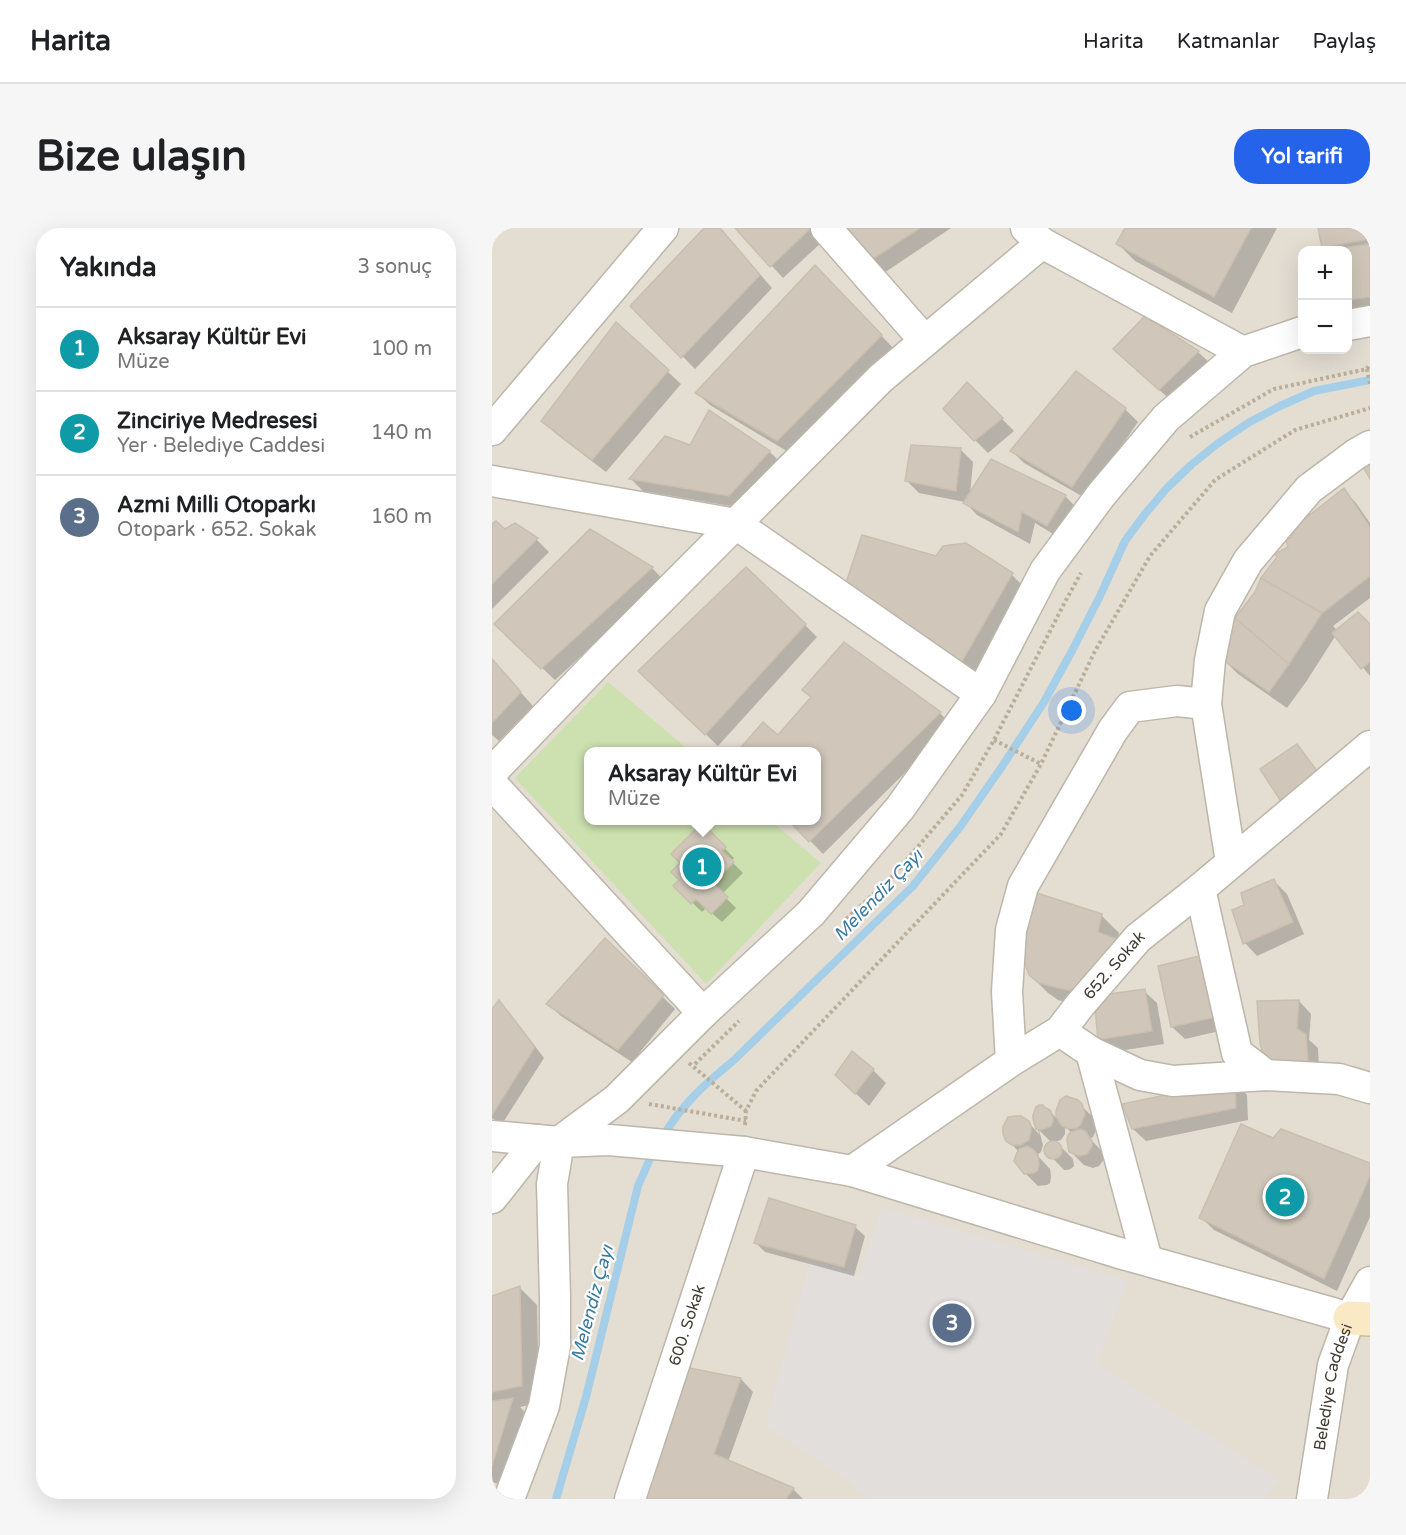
<!DOCTYPE html>
<html lang="tr">
<head>
<meta charset="utf-8">
<style>
  :root { --surface:#fff; --page:#f6f6f6; --text:#202124; --muted:#757577; --line:#e0e0e0; --accent:#2563eb }
  body { margin:0; font-family:"Varela Round",sans-serif; background:var(--page); color:var(--text) }
  .controls { position:absolute; right:18px; top:18px; display:grid; overflow:hidden; border-radius:12px; box-shadow:0 6px 24px #0002 }
  .controls button { width:54px; height:54px; display:grid; place-items:center; padding:0; border:0; border-bottom:2px solid var(--line); background:var(--surface); color:var(--text); font:30px sans-serif }
  .you { position:absolute; left:580px; top:483px; width:21px; height:21px; margin:-15px; border:4px solid #fff; border-radius:50%; background:#1a73e8; box-shadow:0 0 0 9px #1a73e833 }
  .badge { display:grid; place-items:center; width:39px; height:39px; border-radius:50%; background:var(--accent); color:#fff; font-size:20px; font-weight:700 }
  .pin { position:absolute; translate:-50% -50%; border:3px solid #fff; box-shadow:0 2px 6px #0006 }
  .popup { position:absolute; left:92px; top:519px; width:237px; height:78px; box-sizing:border-box; display:grid; place-content:center; border-radius:12px; background:var(--surface); filter:drop-shadow(0 2px 4px #0005); font-size:20px; white-space:nowrap; color:var(--muted) }
  .popup b { font-size:22px; color:var(--text) }
  .popup::after { content:''; position:absolute; left:50%; top:100%; margin-left:-12px; border:12px solid transparent; border-top-color:var(--surface) }
  .list { margin:0; padding:0; list-style:none }
  h2 { display:flex; justify-content:space-between; align-items:center; height:78px; margin:0; padding:0 24px; font-size:26px }
  h2 small { font-size:20px; font-weight:400; color:var(--muted) }
  .list li { display:grid; grid-template-columns:39px 1fr auto; gap:18px; align-items:center; box-sizing:border-box; height:84px; padding:0 24px; border-top:2px solid var(--line) }
  .list b { display:block; font-size:22px; white-space:nowrap }
  .list p { margin:0; font-size:20px; white-space:nowrap; color:var(--muted) }
  .list em { font-size:20px; font-style:normal; color:var(--muted) }
  .map { position:relative; flex:none; width:878px; height:1271px; overflow:hidden; border-radius:24px }
  header { display:flex; align-items:center; gap:36px; box-sizing:border-box; height:84px; padding:0 30px; background:var(--surface); border-bottom:2px solid var(--line) }
  header strong { font-size:28px }
  nav { display:flex; gap:33px; margin-inline-start:auto; font-size:21px }
  .intro { display:flex; align-items:center; justify-content:space-between; box-sizing:border-box; height:144px; padding:0 36px }
  h1 { margin:0; font-size:42px }
  .button { padding:15px 27px; border-radius:24px; background:var(--accent); color:#fff; font-size:21px; font-weight:700 }
  main { display:flex; gap:36px; padding:0 36px }
  aside { flex:1; background:var(--surface); border-radius:24px; box-shadow:0 6px 24px #0002 }
  .map>svg:first-child { display:block }
  .residential { fill:#e3ddd2; fill-rule:evenodd }
  .green { fill:#cde1b0 }
  .parking { fill:#e1dedc }
  .shadow { fill:#0003 }
  .lines { fill:none; stroke-linecap:round; stroke-linejoin:round }
  .stream { stroke:#a5cfe8; stroke-width:8 }
  .building { fill:#d0c7ba; stroke:#cabeae; stroke-width:1.5 }
  .street-casing { stroke:#bdb6aa; stroke-width:33 }
  .secondary-casing { stroke:#ccbc97; stroke-width:36 }
  .path { stroke:#baae9a; stroke-width:4; stroke-dasharray:3 3; stroke-linecap:butt }
  .street { stroke:#fff; stroke-width:30 }
  .secondary { stroke:#f9eac5; stroke-width:33 }
  .labels { text-anchor:middle; dominant-baseline:central; stroke-width:4.5; stroke-linejoin:round; paint-order:stroke }
  .street-label { font-size:16px; fill:#413c34; stroke:#fff }
  .water-label { font-size:18px; font-style:italic; fill:#397aa1; stroke:#fff }
</style>
</head>
<body>
<header>
<strong>Harita</strong>
<nav><a>Harita</a><a>Katmanlar</a><a>Paylaş</a></nav>
</header>
<div class="intro"><h1>Bize ulaşın</h1><a class="button">Yol tarifi</a></div>
<main>
<aside>
<h2>Yakında<small>3 sonuç</small></h2>
<ul class="list">
<li><span class="badge" style="background:#0f9aa8">1</span><div><b>Aksaray Kültür Evi</b><p>Müze</p></div><em>100 m</em></li>
<li><span class="badge" style="background:#0f9aa8">2</span><div><b>Zinciriye Medresesi</b><p>Yer · Belediye Caddesi</p></div><em>140 m</em></li>
<li><span class="badge" style="background:#5c6f8a">3</span><div><b>Azmi Milli Otoparkı</b><p>Otopark · 652. Sokak</p></div><em>160 m</em></li>
</ul>
</aside>
<div class="map">
<svg width="878" height="1271" viewBox="0 0 878 1271">
  <rect width="100%" height="100%" fill="#f0ece4"/>
  <path class="residential" d="M0,0h878v1271h-878zM810,22h46v100h-46zM96,524h228v68h-228z"/>
  <path class="green" d="M116,454l82,69 -102,1v68l183,1 50,42 -115,121 -191,-206z"/>
  <path class="parking" d="M389,979l246,74 -30,83 182,116 -16,19h-394l-32,-26 -72,-47 45,-166 50,15z"/>
  <path class="shadow" d="M214,0h14l52,60 -77,81 -62,-63z
    M245,0h72l13,14 -39,36z
    M354,0h105l-67,45z
    M634,0h151l-45,85 -97,-52 -17,-17z
    M828,0h50v83h-22v-61h-22l-3,-2z
    M336,51l66,70 -104,104 -80,-48 -13,-12z
    M653,90l53,34 13,12 -39,37 -45,-39z
    M124,96l65,60 -75,88 -51,-39 -12,-12z
    M584,145l49,36 13,13 -53,76 -61,-35 -12,-12z
    M475,156l47,47 -26,22 -13,-13z
    M218,185l60,39 12,12 -40,44 -99,-17 -12,-12 60,-33z
    M468,221l13,13 -3,33 95,1 13,13 -18,29 -25,-15 -5,21 -53,-29 -12,-13 -46,-9 -13,-13z
    M852,262l12,13 14,20v75l-37,28 5,5 32,-5v50l-34,-41 -30,47 -19,26 -49,-34 -17,-17 69,-109 4,-10z
    M0,297l12,6 11,-6 22,15 12,12 -57,57z
    M445,330l75,17 12,12 -54,94 -124,-95z
    M160,340l12,12 -109,100 -46,-43z
    M313,397l12,12 -99,109 -78,-75z
    M352,416l96,69 12,13 -129,128 -33,-34h26v-68l-38,-15 34,-39z
    M0,432l41,46 -34,35 -7,-6z
    M210,597l32,33 -3,3 12,12 -21,21 14,14 -14,14 -16,-14 -4,4 -27,-26 6,-6 1,-17z
    M782,653l13,13 17,40 -47,22 -12,-13 1,-37z
    M609,687l18,18 -12,63 37,-5 13,12 7,41 -52,8 -12,-13 -4,-33 -11,1 -27,-7 -10,-7 -18,-18z
    M113,712l70,69 -43,53 -71,-46 -13,-12z
    M668,739l77,60 -52,12 -13,-12z
    M807,773l12,13 -2,26 9,8 1,26h-40z
    M7,774l9,9 36,47 -42,66 -10,-6v-106z
    M360,825l21,17 13,13 -17,23 -20,-19z
    M743,855l12,12 1,25 -102,21 -13,-12z
    M585,874l17,16 3,10 -4,9 -3,2 10,10 4,6v4l-5,7 -6,2 -9,-3 -13,-13 1,-19 -7,-6v7l-4,6 -7,2 4,2 15,15 1,7 -2,2 -4,2h-4l-18,-19v-4l7,-5 -3,-1 -11,-11 4,15 -2,7 -4,3 13,14 1,8 -1,6 -3,2 -9,1 -13,-13 -6,-21 -11,-12 20,-18 12,13 -6,-13 16,-11 7,8z
    M782,912l96,25v52l-33,74 -123,-61 -13,-13z
    M363,999l10,9 -11,40 -89,-24 -10,-10z
    M28,1060l17,17 2,98 -19,4 5,5 -23,73 -10,-3v-184z
    M193,1141l56,10 12,13 -25,70 65,27 10,10h-161z
    M0,1262l4,4 -1,5h-3z"/>
  <g class="lines">
    <path class="stream" d="M171,909c17,-31 43,-54 70,-76l180,-175 47,-59 43,-62 41,-63 29,-53 27,-53 25,-55 20,-27 22,-26 24,-23 26,-21 31,-21 32,-17 34,-15 56,-11
      M64,1271l30,-102 52,-211 15,-34"/>
  </g>
  <path class="building" d="M212,0h16l40,47 -79,83 -51,-52z
    M243,0h76l-41,39z
    M352,0h76l-50,33z
    M633,0h126l-37,69 -98,-53z
    M826,0h52v11l-48,9z
    M878,16v53l-22,3v-50h-19z
    M323,37l67,70 -105,106 -82,-48z
    M653,88l54,35 -40,39 -46,-41z
    M124,94l53,48 -77,90 -51,-39z
    M584,143l50,37 -54,79 -62,-36z
    M475,154l36,36 -29,23 -31,-32z
    M217,182l61,41 -41,45 -100,-17 36,-43 25,9z
    M419,217l50,3 -5,43 -51,-10z
    M499,231l75,36 -19,31 -25,-14 -4,20 -55,-29z
    M878,232v19l-8,-14z
    M852,260l26,39v49l-48,37 -61,-35 16,-21 -2,-3 13,-7 -2,-7 6,-3v-8z
    M4,293l9,8 10,-6 23,15 -46,46v-60z
    M98,301l63,38 -112,102 -47,-45z
    M370,307l74,21 7,-10 23,-3 47,30 -56,97 -112,-84z
    M254,339l60,57 -101,111 -67,-64z
    M769,350l61,35 -33,51 -54,-46 20,-26z
    M866,384l12,12v38l-9,7 -29,-36z
    M743,390l54,46 -20,28 -50,-35z
    M352,414l97,70 -132,130 -21,-22h28v-68h-79l26,-30 15,13 33,-38 -9,-7z
    M0,431l29,33 -29,31z
    M805,516l23,31 -36,31 -24,-37z
    M210,595l24,24 -4,4 12,11 -21,21 15,14 -17,17 -15,-15 -5,5 -18,-18 6,-6 -8,-8 9,-9 -9,-9z
    M782,651l19,43 -50,22 -11,-34 12,-5 -3,-12z
    M545,665l65,21 -4,18 21,8 -38,50h-14l-28,-7 -10,-8 -9,-26z
    M113,710l59,57 -46,55 -72,-46z
    M720,725l13,62 -54,12 -13,-61z
    M653,761l7,42 -54,9 -4,-44z
    M7,772l36,47 -43,68v-106z
    M807,772l-2,29 9,5 2,28h-43l-5,-19 -3,-42z
    M360,823l22,18 -19,25 -20,-19z
    M743,853l1,27 -104,21 -10,-25z
    M574,868l12,4 4,4 3,10 -4,10 -4,4 -8,1 -7,-3 -6,-9v-6l4,-11z
    M547,877h4l1,2 6,3 3,7v4l-2,5 -10,4 -5,-1 -3,-10v-4l3,-8z
    M523,888h6l8,5 2,5v5l-2,9 -8,5h-9l-6,-4 -3,-7v-7l5,-10z
    M749,896l32,14 8,-9 89,34v13l-46,103 -125,-61z
    M588,901l5,2 7,10v5l-5,8 -8,2 -10,-4 -2,-12 1,-5 3,-3z
    M552 922a9 9 0 1 1 18 0a9 9 0 1 1-18 0Z
    M535,918l6,3 5,6 1,9 -1,6 -4,3 -10,1 -10,-13 2,-6 3,-6z
    M277,970l87,27 -12,42 -90,-24z
    M28,1058l2,100 -30,6v-96z
    M192,1139l57,11 -27,76 80,34 -8,11h-146z
    M21,1170l-21,68v-65z"/>
  <g class="lines">
    <defs>
      <g id="street">
        <path d="M334,0l99,113"/>
        <path d="M534,0l16,15 201,109"/>
        <path d="M856,97l22,-4"/>
        <path d="M0,202l171,-202"/>
        <path d="M0,253l244,43 245,170"/>
        <path d="M0,544l109,-113 280,-281 161,-135"/>
        <path d="M0,556l211,229"/>
        <path d="M739,634l-25,-158 4,-44 10,-49 28,-50 61,-72 47,-35 14,-8"/>
        <path d="M708,661l37,164 29,22"/>
        <path d="M568,803l31,21 49,23 33,6 93,-6 73,4 31,9"/>
        <path d="M599,824l56,208"/>
        <path d="M519,833l-4,-69 4,-62 12,-44 90,-156 17,-23 47,-6 29,3"/>
        <path d="M0,908l67,6 50,-2 135,12 108,19 264,81 234,66"/>
        <path id="s1" d="M360,943l159,-110 49,-30 20,-26 58,-67 62,-49 170,-143"/>
        <path d="M0,970l46,-58"/>
        <path d="M17,1271l35,-93 11,-60v-49l-3,-113 7,-42 58,-43 86,-86 108,-100 89,-105 81,-114 64,-123 56,-76 65,-77 77,-66 59,-20"/>
        <path id="s2" d="M138,1271l114,-347"/>
        <path id="s3" d="M820,1271l21,-134 17,-47 20,-36"/>
      </g>
      <path id="secondary" d="M858,1090l20,1"/>
    </defs>
    <use href="#street" class="street-casing"/>
    <use href="#secondary" class="secondary-casing"/>
    <path class="path" d="M875,141l3,16
      M698,209l84,-48 93,-20 3,-5
      M502,512l47,24
      M350,695l50,-46 70,-82 32,-55 71,-138 16,-29
      M197,835l57,48
      M203,836l44,-43
      M157,876l97,17
      M253,897l1,-14 10,-20 245,-257 40,-70 54,-113 55,-95 65,-76 80,-50 75,-22"/>
    <use href="#street" class="street"/>
    <use href="#secondary" class="secondary"/>
  </g>
  <g class="labels">
    <g class="street-label">
      <text stroke="none"><textPath href="#s1" startOffset="336">652. Sokak</textPath></text>
      <text stroke="none"><textPath href="#s2" startOffset="183">600. Sokak</textPath></text>
      <text stroke="none"><textPath href="#s3" startOffset="114">Belediye Caddesi</textPath></text>
    </g>
    <g class="water-label">
      <text transform="translate(386 667) rotate(-46)">Melendiz Çayı</text>
      <text transform="translate(100 1075) rotate(-75)">Melendiz Çayı</text>
    </g>
  </g>
</svg>
<div class="controls">
<button>+</button>
<button>−</button>
</div>
<div class="you"></div>
<div class="pin badge" style="left:210px;top:639px;background:#0f9aa8">1</div>
<div class="popup"><b>Aksaray Kültür Evi</b>Müze</div>
<div class="pin badge" style="left:793px;top:969px;background:#0f9aa8">2</div>
<div class="pin badge" style="left:460px;top:1095px;background:#5c6f8a">3</div>
</div>
</main>
</body>
</html>
